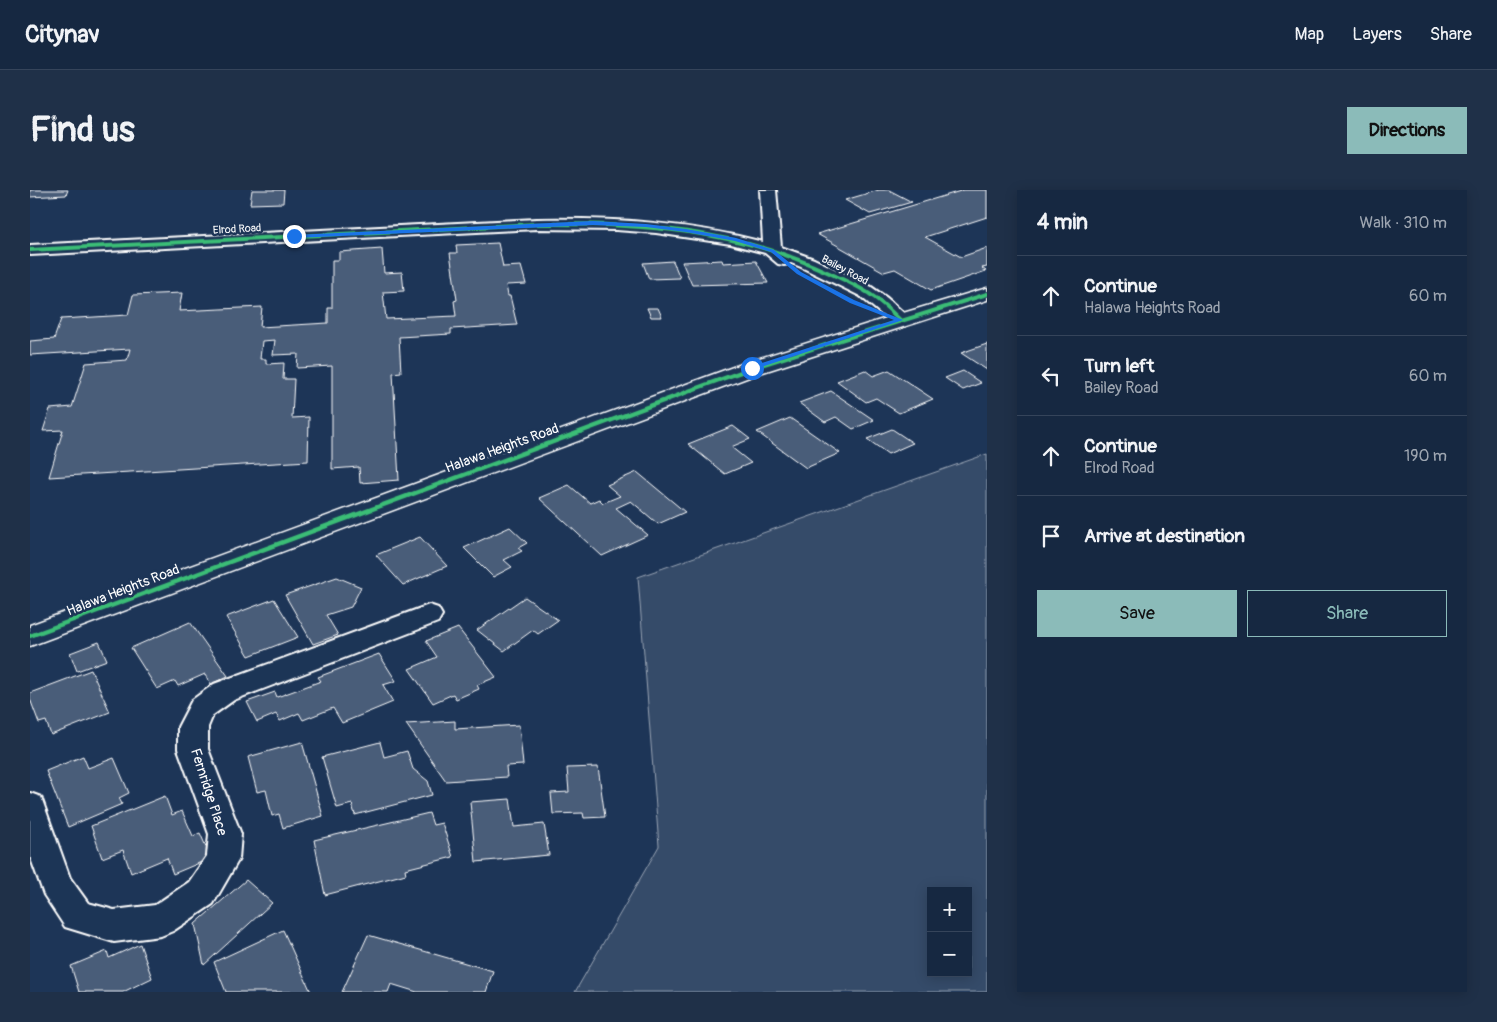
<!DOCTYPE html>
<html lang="en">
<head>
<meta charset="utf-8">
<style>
  :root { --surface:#162841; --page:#1f3048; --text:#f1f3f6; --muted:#9ea6b1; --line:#35445a; --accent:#8bbbb9 }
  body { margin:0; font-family:Pangolin,sans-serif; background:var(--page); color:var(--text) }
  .controls { position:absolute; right:15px; bottom:15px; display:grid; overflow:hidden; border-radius:0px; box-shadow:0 2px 12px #0003 }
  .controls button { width:45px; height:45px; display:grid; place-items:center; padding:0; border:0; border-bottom:1px solid var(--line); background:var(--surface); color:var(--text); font:25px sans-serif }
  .stop { position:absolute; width:15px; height:15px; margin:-11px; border:4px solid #1a73e8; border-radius:50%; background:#fff }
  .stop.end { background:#1a73e8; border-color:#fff; box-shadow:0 1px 5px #0008 }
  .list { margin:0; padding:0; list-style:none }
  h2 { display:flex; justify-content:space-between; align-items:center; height:65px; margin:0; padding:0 20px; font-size:21px }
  h2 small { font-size:16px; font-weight:400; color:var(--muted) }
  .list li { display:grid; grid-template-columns:32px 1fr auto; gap:15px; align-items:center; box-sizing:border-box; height:80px; padding:0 20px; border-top:1px solid var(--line) }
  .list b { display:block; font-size:19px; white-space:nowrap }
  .list p { margin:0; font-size:16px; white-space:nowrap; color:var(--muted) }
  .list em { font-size:16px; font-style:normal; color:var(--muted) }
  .actions { display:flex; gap:10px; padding:15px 20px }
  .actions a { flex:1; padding:11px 0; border:1px solid var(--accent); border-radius:0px; text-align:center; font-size:18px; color:var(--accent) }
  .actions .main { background:var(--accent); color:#111 }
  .icon { flex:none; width:28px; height:28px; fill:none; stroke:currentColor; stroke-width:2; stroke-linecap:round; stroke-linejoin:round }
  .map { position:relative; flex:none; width:957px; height:802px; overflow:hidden; border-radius:0px }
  header { display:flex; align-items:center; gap:30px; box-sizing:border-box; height:70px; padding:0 25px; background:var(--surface); border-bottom:1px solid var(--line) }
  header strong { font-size:24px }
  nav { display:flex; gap:28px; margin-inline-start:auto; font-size:18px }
  .intro { display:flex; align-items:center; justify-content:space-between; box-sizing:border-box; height:120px; padding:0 30px }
  h1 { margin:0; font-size:35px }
  .button { padding:12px 22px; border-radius:0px; background:var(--accent); color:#111; font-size:18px; font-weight:700 }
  main { display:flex; gap:30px; padding:0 30px }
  aside { flex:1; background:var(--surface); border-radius:0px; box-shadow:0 2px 12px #0003 }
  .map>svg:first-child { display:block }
  .green { fill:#364b69; stroke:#9aa5b4; fill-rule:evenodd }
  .building { fill:#4a5d79; stroke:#fff }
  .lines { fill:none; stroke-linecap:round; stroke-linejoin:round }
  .minor-casing { stroke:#fff; stroke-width:4 }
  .tertiary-casing { stroke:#fff; stroke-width:3 }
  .minor { fill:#1d3557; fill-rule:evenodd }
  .tertiary { fill:#1d3557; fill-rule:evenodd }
  .cycleway-far1-casing { stroke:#1d3557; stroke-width:6 }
  .cycleway-casing { stroke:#1d3557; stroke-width:8 }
  .cycleway-far1 { stroke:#3abd76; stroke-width:4 }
  .cycleway { stroke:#3abd76; stroke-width:4.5 }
  .route { fill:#1a73e8 }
  .labels { text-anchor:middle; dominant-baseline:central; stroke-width:5; stroke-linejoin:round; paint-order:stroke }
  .far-street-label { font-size:11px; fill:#fff; stroke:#1d3557 }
  .street-label { font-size:14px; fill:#fff; stroke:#1d3557 }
</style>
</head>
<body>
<header>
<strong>Citynav</strong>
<nav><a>Map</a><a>Layers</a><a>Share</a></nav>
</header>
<div class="intro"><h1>Find us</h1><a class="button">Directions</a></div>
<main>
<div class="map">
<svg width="957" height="802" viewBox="0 0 957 802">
  <rect width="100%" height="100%" fill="#1d3557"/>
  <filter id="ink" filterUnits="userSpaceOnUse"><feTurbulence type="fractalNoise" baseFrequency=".02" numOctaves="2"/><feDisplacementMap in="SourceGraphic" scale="10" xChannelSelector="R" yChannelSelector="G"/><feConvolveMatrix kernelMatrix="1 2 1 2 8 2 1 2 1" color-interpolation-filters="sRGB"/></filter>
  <g filter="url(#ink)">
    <path class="green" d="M957,264v538h-412l84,-146 -21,-269zM901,701h37v82h-37z"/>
    <path class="building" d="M0,0h38l-2,5 -36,2z
      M222,0h32l-1,13 -33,1z
      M849,0h10l23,12 -42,12 -25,-14z
      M934,0h23v27l-62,20 36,20 26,-9v19l-5,1 4,3 -55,19 -36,-21 -11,3 -67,-38z
      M468,53l5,24 18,-1 5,18 -20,1 2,11h2l7,29 -66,4v5l-52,3 2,35 -8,1 6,107 -39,3 -1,-16 -27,2v-103l-35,2 1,-14 -25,1 2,-15 -13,1 -2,18h6v5l18,-1 -1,16h11l-2,39 17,-1 -1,44 -259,16 14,-47 -20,1 7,-22 22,-2 14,-44 41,-3 3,-11 -100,6v-14l24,-2 7,-20 67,-4 5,-20 49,-2 -3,18 83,-4 -2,20 68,-4v-15h4v-48h7v-8l43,-3 2,24 18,-1 2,19 -21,1 3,27 70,-3 -2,-15 3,-1 -7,-47h7l-1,-8z
      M692,70l1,3 33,-2 12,22 -76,2 -10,-23z
      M643,71l7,17 -31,1 -6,-16z
      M617,118h11l4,9h-11z
      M957,154v26l-26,-17z
      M835,180l8,6 16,-6 44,29 -34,14 -23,-15 -10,4 -29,-21z
      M933,181l18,12 -18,7 -18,-12z
      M801,201l43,29 -21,9 -17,-12 -11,5 -26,-19z
      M760,228l50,35 -34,15 -49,-36z
      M703,236l17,13 -19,8 20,16 -26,11 -37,-30z
      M862,239l21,14 -25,11 -21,-15z
      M607,282l48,40 -27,12 -27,-23 -15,7 32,27 -46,21 -63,-58 30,-13 21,18 9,-4 4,4 17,-7 -13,-11z
      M480,337l17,16 -9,5 4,3 -18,9 8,7 -19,10 -29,-29z
      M390,347l27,29 -44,19 -27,-30z
      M307,387l24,10 -10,20 -25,8 12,20 -25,9 -28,-49z
      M495,407l33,23 -20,14 -5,-4 -29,21 -27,-21z
      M244,409l24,38 -49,19 -23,-39z
      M160,432l38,54 -17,8 -6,-10 -27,12 -3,-5 -18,8 -26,-41z
      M428,438l38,49 -19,8 2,4 -23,10 -3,-5 -20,9 -24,-34 28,-12 -11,-16z
      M69,452l8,18 -30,11 -7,-18z
      M349,464l17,27 -13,4 10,17 -51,21 -9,-15 -30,12 -4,-7 -19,8 -4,-7 -19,8 -10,-20 28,-10 2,5 44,-16 -3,-4z
      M61,480l19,42 -59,23 -5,-14 -7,2 -9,-24v-6z
      M425,531v8l64,-4 4,40 -17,1 1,11 -61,4 -40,-57z
      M272,552l21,74 -40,12 -4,-14 -7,2 -6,-26 -9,2 -9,-35z
      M350,552l4,15 23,-6 6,18 15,12 4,14 -77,20 -3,-11 -15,4 -15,-51z
      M53,566l5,12 26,-10 15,35 -10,5 3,6 -54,23 -22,-56z
      M568,577l7,50 -21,1 -1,-5 -30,1 -2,-21 18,-1 -2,-24z
      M135,606l7,19 10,-4 11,25 7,-3 11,25 -38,16 -6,-16 -36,15 -8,-23 -21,8 -11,-32z
      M480,609l4,28 30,-3 5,31 -73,7 -6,-60z
      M399,623l4,12 9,-2 11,34 -48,12 1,5 -81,21 -11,-55z
      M216,690l26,23 -68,62 -9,-41z
      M253,740l28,62h-85l-12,-30z
      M338,745l125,36 -7,21h-69l-26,-8 -3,8h-46z
      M110,754l12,34 -29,14h-44l-8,-26 36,-15 2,7z"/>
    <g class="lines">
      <defs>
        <path id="minor" d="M730,0h16l5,57 33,12 56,27 17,12 20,18 3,4 -3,4 -7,2 -7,-2 -33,-28 -59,-29 -10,-4 -7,2 -6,-1 -13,-11 -34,-9 -75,-11 -40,-3 -79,-1 -507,26v-10l507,-26c77,-1 151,3 226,23z
          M399,415l9,3 4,7 -4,7 -204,78 -21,15 -5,12v22l33,85 -2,25 -26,45 -40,27 -12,5 -47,6 -49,-15 -21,-32 -14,-39v-63l11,4 29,81 18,25 26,7 41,-5 34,-23 18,-26 2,-22 -31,-85v-22l14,-27 22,-16z"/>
        <path id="tertiary" d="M957,98v12l-227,73 -730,273v-21l714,-262 149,-47z"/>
      </defs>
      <use href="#minor" class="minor-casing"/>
      <use href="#tertiary" class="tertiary-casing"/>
      <use href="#minor" class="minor"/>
      <use href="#tertiary" class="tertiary"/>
      <defs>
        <path id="cycleway-far1" d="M0,60l507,-26c99,-1 199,5 290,48 15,7 31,14 44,23 11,7 20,16 29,25
          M656,202l66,-24 235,-74"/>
        <path id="cycleway" d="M0,446l660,-245"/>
      </defs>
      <use href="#cycleway-far1" class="cycleway-far1-casing"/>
      <use href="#cycleway" class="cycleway-casing"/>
      <use href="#cycleway-far1" class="cycleway-far1"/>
      <use href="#cycleway" class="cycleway"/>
    </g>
  </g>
  <path class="route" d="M563,31l53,3 40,5 50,9 38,12 27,22 53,28 49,20 -151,50 -2,-1v-2l144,-47 -44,-17 -53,-29 -26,-22 -36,-11 -49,-9 -40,-5 -53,-2 -299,13 -3,-2 3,-1z"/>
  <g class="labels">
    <g class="far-street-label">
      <text transform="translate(207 39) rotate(-3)">Elrod Road</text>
      <text transform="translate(815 80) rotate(28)">Bailey Road</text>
    </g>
    <g class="street-label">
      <text transform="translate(472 258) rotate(-20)">Halawa Heights Road</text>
      <text transform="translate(93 400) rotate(-21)">Halawa Heights Road</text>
      <text transform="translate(179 602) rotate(72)">Fernridge Place</text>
    </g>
  </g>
</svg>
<div class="controls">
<button>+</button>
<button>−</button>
</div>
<div class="stop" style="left:722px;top:178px"></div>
<div class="stop end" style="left:264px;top:46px"></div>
</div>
<aside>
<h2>4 min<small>Walk · 310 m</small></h2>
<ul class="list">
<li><svg class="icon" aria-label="ahead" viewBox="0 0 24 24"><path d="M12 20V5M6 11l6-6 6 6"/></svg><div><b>Continue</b><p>Halawa Heights Road</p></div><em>60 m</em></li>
<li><svg class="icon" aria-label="left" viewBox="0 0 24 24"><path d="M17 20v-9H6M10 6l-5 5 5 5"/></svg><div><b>Turn left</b><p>Bailey Road</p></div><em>60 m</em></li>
<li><svg class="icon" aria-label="ahead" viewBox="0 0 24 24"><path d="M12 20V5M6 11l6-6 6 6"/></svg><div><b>Continue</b><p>Elrod Road</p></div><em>190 m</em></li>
<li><svg class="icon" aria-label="arrive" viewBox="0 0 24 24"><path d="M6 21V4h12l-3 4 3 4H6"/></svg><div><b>Arrive at destination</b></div></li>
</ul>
<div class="actions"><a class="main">Save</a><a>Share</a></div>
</aside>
</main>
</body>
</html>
